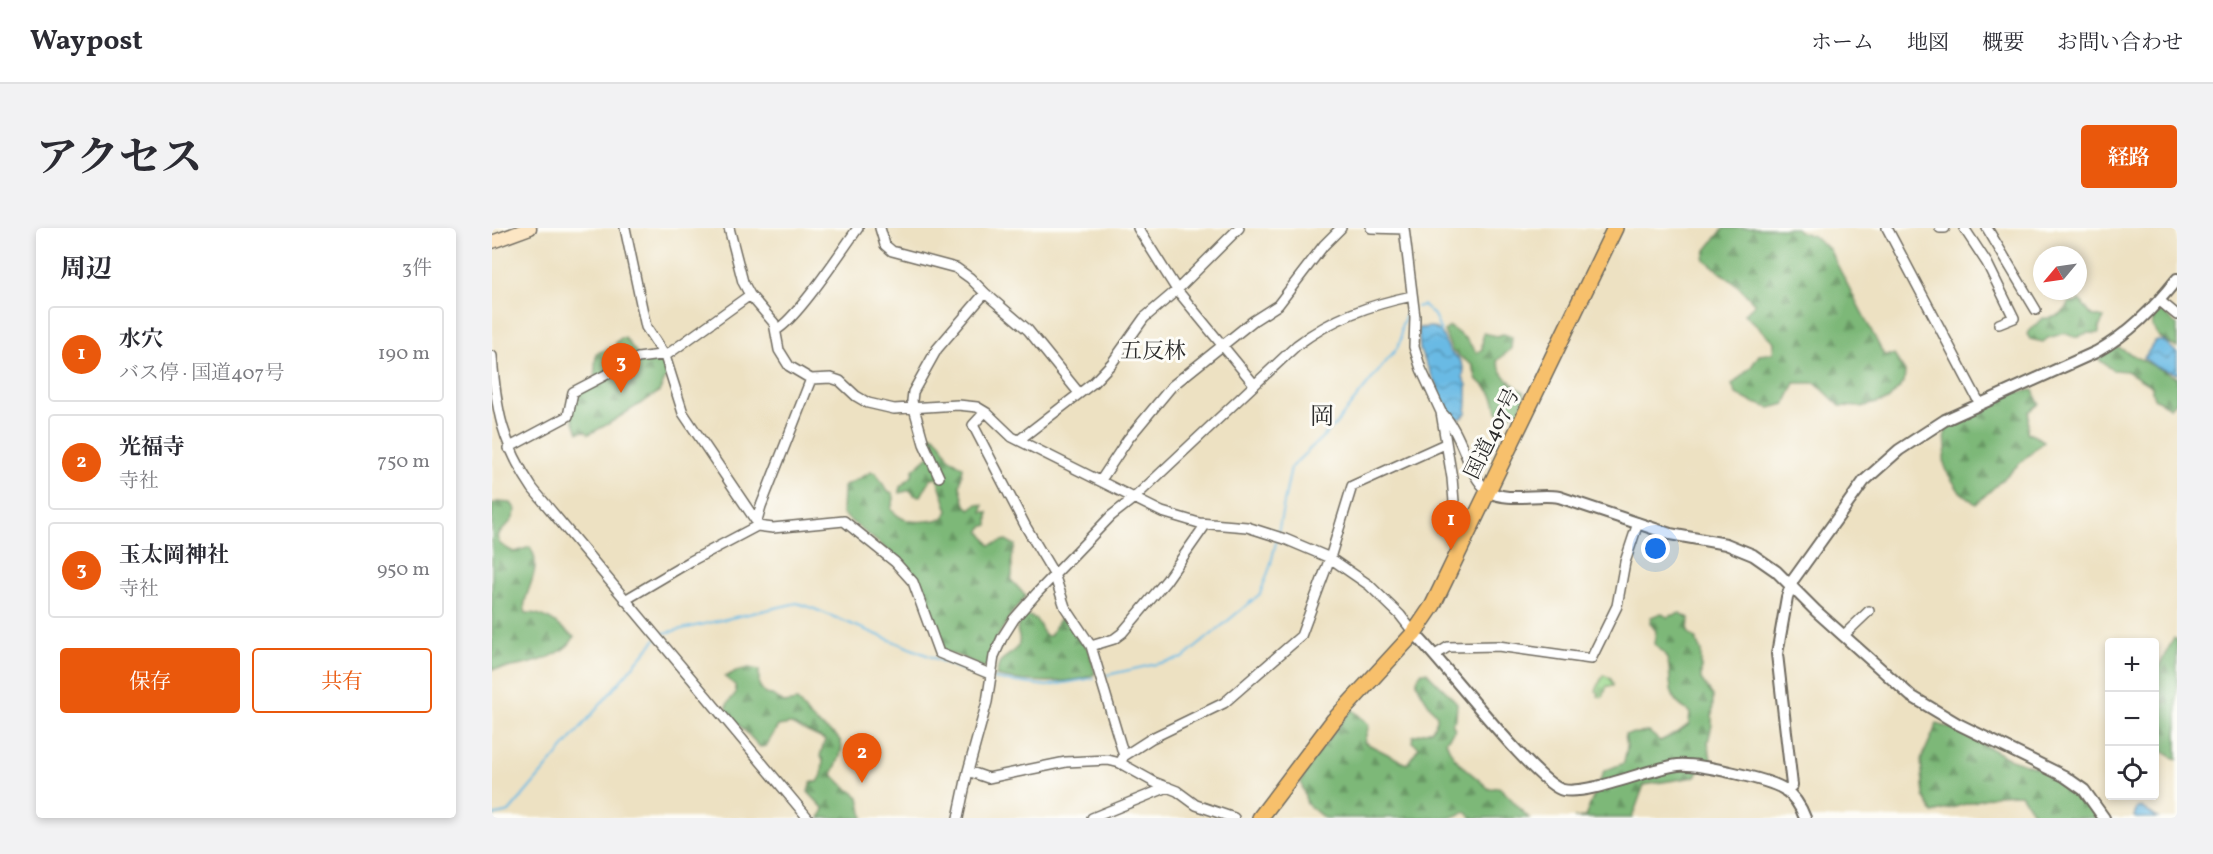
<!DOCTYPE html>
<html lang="ja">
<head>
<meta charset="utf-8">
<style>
  :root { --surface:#fff; --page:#f2f2f3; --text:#2b2b33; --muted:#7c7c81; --line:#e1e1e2; --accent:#ea580c }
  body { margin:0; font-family:Vollkorn,"Noto Serif JP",serif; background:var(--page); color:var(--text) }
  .controls { position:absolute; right:18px; bottom:18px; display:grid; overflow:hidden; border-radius:6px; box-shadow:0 3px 9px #0003 }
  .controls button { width:54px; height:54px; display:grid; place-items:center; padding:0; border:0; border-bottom:2px solid var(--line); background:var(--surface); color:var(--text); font:30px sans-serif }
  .compass { position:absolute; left:1541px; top:18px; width:54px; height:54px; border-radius:50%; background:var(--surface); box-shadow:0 3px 9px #0003; rotate:241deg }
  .you { position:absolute; left:1164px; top:321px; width:21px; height:21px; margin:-15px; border:4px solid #fff; border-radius:50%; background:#1a73e8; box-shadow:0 0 0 9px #1a73e833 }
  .badge { display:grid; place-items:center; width:39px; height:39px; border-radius:50%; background:var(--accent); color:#fff; font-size:20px; font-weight:700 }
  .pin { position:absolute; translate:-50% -50px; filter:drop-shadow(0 2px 3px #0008) }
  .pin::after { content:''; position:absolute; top:32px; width:21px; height:18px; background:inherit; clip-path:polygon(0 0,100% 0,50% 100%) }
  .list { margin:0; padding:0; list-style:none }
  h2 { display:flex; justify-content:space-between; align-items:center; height:78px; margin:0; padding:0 24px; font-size:26px }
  h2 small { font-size:20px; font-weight:400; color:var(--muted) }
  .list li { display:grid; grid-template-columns:39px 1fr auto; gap:18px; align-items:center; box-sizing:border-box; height:96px; margin:0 12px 12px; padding:0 12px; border:2px solid var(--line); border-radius:6px }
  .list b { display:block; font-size:22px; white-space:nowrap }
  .list p { margin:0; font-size:20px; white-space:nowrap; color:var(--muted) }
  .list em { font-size:20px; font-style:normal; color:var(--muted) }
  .actions { display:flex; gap:12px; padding:18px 24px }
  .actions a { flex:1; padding:14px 0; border:2px solid var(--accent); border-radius:6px; text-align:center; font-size:21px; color:var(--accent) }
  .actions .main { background:var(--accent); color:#fff }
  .icon { flex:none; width:33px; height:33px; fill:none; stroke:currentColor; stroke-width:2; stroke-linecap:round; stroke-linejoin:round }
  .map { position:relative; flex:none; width:1685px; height:590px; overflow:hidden; border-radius:6px }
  header { display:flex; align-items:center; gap:36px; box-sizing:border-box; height:84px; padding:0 30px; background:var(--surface); border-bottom:2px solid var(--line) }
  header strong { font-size:28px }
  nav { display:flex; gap:33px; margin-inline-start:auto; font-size:21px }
  .intro { display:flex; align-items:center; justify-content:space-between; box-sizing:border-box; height:144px; padding:0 36px }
  h1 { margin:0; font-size:42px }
  .button { padding:15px 27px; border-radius:6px; background:var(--accent); color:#fff; font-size:21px; font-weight:700 }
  main { display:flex; gap:36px; padding:0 36px }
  aside { flex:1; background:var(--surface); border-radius:6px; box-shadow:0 3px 9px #0003 }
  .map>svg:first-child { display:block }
  .forest { fill:url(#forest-firs); stroke:#547252; stroke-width:1.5 }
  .cemetery { fill:url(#cemetery-stones); stroke:#64825c; stroke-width:1.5 }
  .water { fill:url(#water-waves); stroke:#4a7288; stroke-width:1.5 }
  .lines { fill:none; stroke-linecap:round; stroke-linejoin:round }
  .stream { stroke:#69bae4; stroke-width:2 }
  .minor-casing { stroke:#6f6b60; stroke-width:12 }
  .tertiary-casing { stroke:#6f6b60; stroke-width:14 }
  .secondary-casing { stroke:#6f6b60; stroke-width:15 }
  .trunk-casing { stroke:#6f6b60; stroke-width:18 }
  .minor { stroke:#fff; stroke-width:9 }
  .tertiary { stroke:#fff; stroke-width:10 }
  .secondary { stroke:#fce6c4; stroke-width:12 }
  .trunk { stroke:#f7c06c; stroke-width:15 }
  .labels { text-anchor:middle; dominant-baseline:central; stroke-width:6; stroke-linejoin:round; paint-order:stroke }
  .street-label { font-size:21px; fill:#2b2b2b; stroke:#fdfcf7 }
  .neighbourhood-label { font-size:22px; fill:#2b2b2b; stroke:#fdfcf7 }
  .quarter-label { font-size:24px; fill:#2b2b2b; stroke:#fdfcf7 }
</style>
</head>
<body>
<header>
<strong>Waypost</strong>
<nav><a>ホーム</a><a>地図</a><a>概要</a><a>お問い合わせ</a></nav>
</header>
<div class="intro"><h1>アクセス</h1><a class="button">経路</a></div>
<main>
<aside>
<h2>周辺<small>3件</small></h2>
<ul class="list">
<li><span class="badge">1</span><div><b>水穴</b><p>バス停 · 国道407号</p></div><em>190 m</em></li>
<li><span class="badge">2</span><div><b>光福寺</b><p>寺社</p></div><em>750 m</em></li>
<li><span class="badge">3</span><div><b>玉太岡神社</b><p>寺社</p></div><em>950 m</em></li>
</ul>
<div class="actions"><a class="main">保存</a><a>共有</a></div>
</aside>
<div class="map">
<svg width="1685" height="590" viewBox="0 0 1685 590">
  <defs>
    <pattern id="forest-firs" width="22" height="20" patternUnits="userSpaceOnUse" patternTransform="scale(1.5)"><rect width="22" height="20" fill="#7db878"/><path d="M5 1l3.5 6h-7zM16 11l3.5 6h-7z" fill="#679663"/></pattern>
    <pattern id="cemetery-stones" width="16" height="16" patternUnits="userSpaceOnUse" patternTransform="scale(1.5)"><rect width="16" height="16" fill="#9cd88d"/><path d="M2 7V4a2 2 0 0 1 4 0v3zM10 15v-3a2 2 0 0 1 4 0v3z" fill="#87ba7a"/></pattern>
    <pattern id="water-waves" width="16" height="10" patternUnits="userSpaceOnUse" patternTransform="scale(1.5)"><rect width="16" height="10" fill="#69bae4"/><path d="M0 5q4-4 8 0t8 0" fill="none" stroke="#5797b9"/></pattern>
  </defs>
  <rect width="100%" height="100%" fill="#fdfcf7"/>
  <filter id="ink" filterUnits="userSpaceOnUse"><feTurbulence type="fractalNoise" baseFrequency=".0167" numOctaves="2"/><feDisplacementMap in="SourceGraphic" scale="12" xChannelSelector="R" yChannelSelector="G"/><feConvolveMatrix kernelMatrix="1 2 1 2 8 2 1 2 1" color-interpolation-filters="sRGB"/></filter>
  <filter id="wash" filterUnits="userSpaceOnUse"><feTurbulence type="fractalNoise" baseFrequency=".008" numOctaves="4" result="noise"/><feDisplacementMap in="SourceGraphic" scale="24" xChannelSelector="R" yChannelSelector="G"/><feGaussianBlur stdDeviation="1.35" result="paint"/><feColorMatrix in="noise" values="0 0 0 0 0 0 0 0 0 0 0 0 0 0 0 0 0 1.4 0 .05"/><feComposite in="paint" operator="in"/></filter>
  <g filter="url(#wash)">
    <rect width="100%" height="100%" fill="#ede1c2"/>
    <path class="forest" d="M1232,0h72l2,3 15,5 16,13 55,106h10l11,17 -1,11 -16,17 -27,7 -21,-1 -24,-23h-21l-10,21 -15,4 -19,-6 -15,-8 -4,-9 19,-18 8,-12 14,-2 1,-11 -30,-28 11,-10 -16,-17 -35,-28 2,-9z
      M1588,72l11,15 13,3 -5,10v5c-3,1 -6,0 -10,0 -13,1 -6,9 -24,0l-17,5 -5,4 -13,-3 -3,-5 15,-16c14,1 21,-3 27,-16l6,1z
      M1670,84l15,13v23l-18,-11 -7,-11 2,-10z
      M958,99l16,12 11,14 5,-4 1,-16 14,3 6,-2 9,3 -1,12 -14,12c5,15 13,22 27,31l1,4 -5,15 -15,5 -8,-4c-2,-15 -7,-24 -20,-32l-5,-15 -20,-14 -8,-20z
      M129,110h4l18,23 15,-2 7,7 2,9 -8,17 -51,32 -19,10 -4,-3 -7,1 -6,-15 3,-21 19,-13 2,-30 20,-6v-5z
      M1625,119l60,31v24l-7,5 -16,-9 -3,-12 -24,-15 -14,-1 -15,-11z
      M1541,162l6,14 -10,8 -2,20 17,9 -68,63 -17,-13 -14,-22 -1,-12 2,-8 -1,-16 6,-11 66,-30z
      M433,204l10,5 6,5 8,16 14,9 -3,19 5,19 5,4 7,-5 6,1 -1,7h6v13l-6,2 -2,4 10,14 16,-5 9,5c0,5 -3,9 -3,14 -1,8 2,13 -1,21l15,16 -14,17 -20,33 -6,23 -20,-10 -22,-8 -27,-71 -13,-17 -62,-49 1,-27 28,-15 5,1 11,18 6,2 1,6 -3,10c15,18 31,12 52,10l5,-8 -11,-34 -6,1 -10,18 -7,-1 -4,-5 -10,3v-6l12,-11 1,-6 17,-15z
      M5,274l14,1 5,7 -4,10 -14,15 1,8c18,12 12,10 31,4 16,24 -12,51 -4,66 20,-1 33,13 48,24 -11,23 -59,31 -82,32v-164z
      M1169,385l6,4 13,-4 9,5 -1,14 7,6 6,13v28l12,17 -1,29 -4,17 3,17 -17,18 -50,8 -12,33h-58l11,-1 19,-46 20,-8 3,-16 -2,-13 24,-2 11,9 17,-8 12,-9 1,-11c-4,-4 -12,-8 -15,-13 -12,-22 4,-38 -21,-56l2,-13 -6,-8 1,-6z
      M571,387l10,15 16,19 6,25c-24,12 -73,8 -99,2 1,-4 2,-10 4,-14 5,-6 15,-9 18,-16 6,-13 -9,-12 7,-30 13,-1 14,10 20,20h5l8,-15z
      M1682,410l3,2v120l-23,-14 1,-73z
      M257,440l10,2v15l6,9 7,1 12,8 13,-2c6,4 7,10 12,15 24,24 46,15 23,58l10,10 17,13 4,21h-43l4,-9 -16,-17 3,-10h7l4,-7 1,-15 -3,-4 5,-16 -34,-16 -13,2 -12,20 -6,1 -33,-35v-8l9,-11 -1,-8 -10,-8 11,-6z
      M930,444h5c10,12 21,20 30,31l-1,15 -4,5 3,6 -9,12c7,23 27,32 43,48l10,-2c11,9 19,21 30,31h-57l-6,-6 -17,6h-125l-17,-14 -6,-22 13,-24 38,-49 17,16 -5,17 43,22 12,-17 -7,-5 1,-6 19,-6 5,-10v-5c-4,-4 -21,-29 -20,-34 0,-4 3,-6 5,-9z
      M1445,496l17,5 54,29 35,12 32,20 22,28h-60l-16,-24 -23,1 -65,18 -9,-17 -3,-36z"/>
    <path class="cemetery" d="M1111,447c6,2 10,4 10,11h-6l-4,11 -5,-1 1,-3 -3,-2z"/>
    <path class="water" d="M940,99l9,5 9,20 10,8 4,9 -1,8 4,8v17l-1,11 -4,5 -9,1 -4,-6 -29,-63 -2,-22z
      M1663,113h9l13,12v21l-21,-7 -12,-9z
      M1649,579l17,11h-22l-2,-2 3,-8z"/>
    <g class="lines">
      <path class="stream" d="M925,79l6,-2 11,10 7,17
        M786,305l13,-66 43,-41 63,-78 4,-9v-12l7,-17 3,-1
        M168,406l137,-31 15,5 161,66 14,4
        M615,447l76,-17 77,-64 10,-27 7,-29
        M501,451l54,7 47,-8
        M0,588l17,-4 147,-173"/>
    </g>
  </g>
  <g filter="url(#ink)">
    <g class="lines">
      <defs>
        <path id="minor" d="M133,0l21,99 19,29 18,57 73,108
          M237,0l14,54 7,13 24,28 5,27 10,16 22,13 20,-1 9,3 16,15 12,7 26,6 64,-4 19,2 10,6 25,24 150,75 37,11 48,4 38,12 45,19 39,27 31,30 14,18
          M388,0l5,17 7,6 64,17 14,10 15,15 43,37 51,63
          M646,0l39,62 77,94
          M879,0l33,1
          M912,0l11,89 -1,30 7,22 20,43 11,66 6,71
          M1395,0l93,176
          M1448,0h5
          M1472,0l23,35 27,55 -15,6
          M1495,0l49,82
          M1668,73l17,14
          M284,102c21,-11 66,-80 82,-102
          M0,128c4,54 10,87 41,133l275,329
          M493,184l-12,13 53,102 28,47 11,33 26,39 33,110
          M949,184c23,23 26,63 47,79
          M527,212l74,-57 19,-20 32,-45 33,-28 62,-62
          M16,220l60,-32 5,-24 65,-34 30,-4 82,-59
          M447,249l-15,-33 -12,-43 1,-9 24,-43 48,-56
          M609,252l27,-41 44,-53 81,-65 25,-16 46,-60 17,-17
          M264,296l5,-18 50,-127
          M133,372l66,-39 66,-35 16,2 71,-7 51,41 18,20 26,71 51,21
          M1352,407l25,-24
          M599,418l23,-7 8,-6 44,-52 40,-57
          M943,427l13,-8 50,-1 93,13 26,-53 8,-44 13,-39
          M628,535l4,-7 28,-18 72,-35 77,-67 29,-78 22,-72 93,-42
          M476,543l20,7 78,-16 42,-2 12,3 34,19 23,9 19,14 38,13
          M466,590l10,-47 19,-69 7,-46 8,-18 12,-19 23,-26 74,-77 23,-18 163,-153c36,-27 72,-40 115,-49
          M600,590l76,-31"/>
        <path id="tertiary" d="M996,263c20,12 49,2 71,6l111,37 56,10 27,11 23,16 40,40 95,85 47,28 106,52 20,14 20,28
          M922,405c27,26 123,152 149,157 27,5 84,-21 115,-25 19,-2 90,14 106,24 10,7 17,18 21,29
          M1294,563l6,-6 -15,-131 10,-57 6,-17 71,-99 35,-31 46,-30 151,-68c34,-19 57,-43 81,-73"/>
        <path id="secondary" d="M0,14l38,-14"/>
        <path id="trunk" d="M768,590l74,-98 80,-87 19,-28 182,-377"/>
      </defs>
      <use href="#minor" class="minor-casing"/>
      <use href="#tertiary" class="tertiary-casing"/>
      <use href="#secondary" class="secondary-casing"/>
      <use href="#trunk" class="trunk-casing"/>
      <use href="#minor" class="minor"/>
      <use href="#tertiary" class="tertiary"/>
      <use href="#secondary" class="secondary"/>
      <use href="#trunk" class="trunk"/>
    </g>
  </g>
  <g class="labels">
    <g class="street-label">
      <text transform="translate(1001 206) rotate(-64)">国道407号</text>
    </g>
    <g class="neighbourhood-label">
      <text x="661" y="124">五反林</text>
    </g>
    <g class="quarter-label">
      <text x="830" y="190">岡</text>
    </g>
  </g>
</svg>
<div class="controls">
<button>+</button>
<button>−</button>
<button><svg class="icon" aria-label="locate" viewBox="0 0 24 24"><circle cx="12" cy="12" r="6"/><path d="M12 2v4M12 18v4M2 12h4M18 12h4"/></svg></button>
</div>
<svg class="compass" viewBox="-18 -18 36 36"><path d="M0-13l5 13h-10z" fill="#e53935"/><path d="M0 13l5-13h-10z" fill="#7c7c81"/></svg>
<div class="you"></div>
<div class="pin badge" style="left:959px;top:322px">1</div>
<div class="pin badge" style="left:370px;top:555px">2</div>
<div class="pin badge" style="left:129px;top:165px">3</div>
</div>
</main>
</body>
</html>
